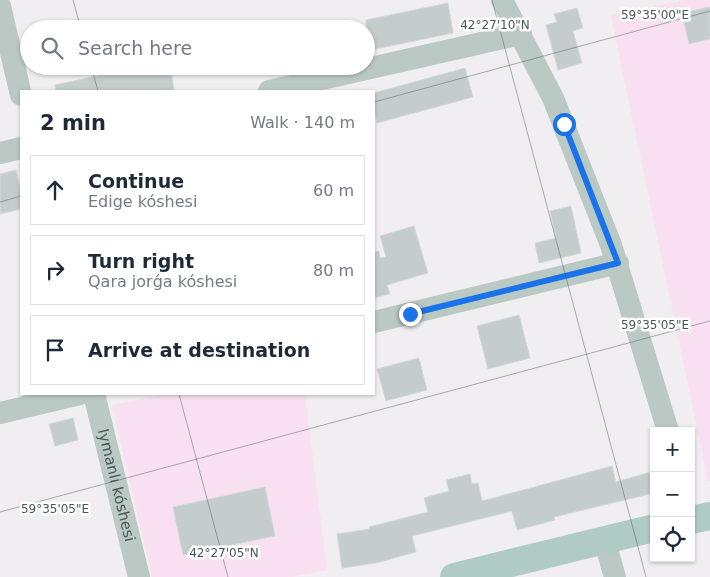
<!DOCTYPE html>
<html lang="en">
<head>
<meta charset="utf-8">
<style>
  :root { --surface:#fff; --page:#f2f2f3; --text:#1f2937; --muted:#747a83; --line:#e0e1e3 }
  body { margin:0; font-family:"DejaVu Sans",sans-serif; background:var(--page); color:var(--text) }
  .controls { position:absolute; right:15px; bottom:15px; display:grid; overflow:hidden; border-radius:0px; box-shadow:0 1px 4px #0004 }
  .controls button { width:45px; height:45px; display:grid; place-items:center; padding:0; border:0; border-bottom:1px solid var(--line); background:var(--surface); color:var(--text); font:25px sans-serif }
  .stop { position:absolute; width:15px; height:15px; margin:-11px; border:4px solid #1a73e8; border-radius:50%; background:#fff }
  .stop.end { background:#1a73e8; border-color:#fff; box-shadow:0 1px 5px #0008 }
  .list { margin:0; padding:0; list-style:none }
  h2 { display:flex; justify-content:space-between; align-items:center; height:65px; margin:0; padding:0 20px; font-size:21px }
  h2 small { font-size:16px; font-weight:400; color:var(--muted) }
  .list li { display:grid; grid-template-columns:32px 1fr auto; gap:15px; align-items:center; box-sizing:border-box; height:70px; margin:0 10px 10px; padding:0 10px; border:1px solid var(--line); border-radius:0px }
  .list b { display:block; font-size:19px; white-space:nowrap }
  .list p { margin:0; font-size:16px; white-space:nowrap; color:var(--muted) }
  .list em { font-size:16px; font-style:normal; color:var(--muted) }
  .icon { flex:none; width:28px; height:28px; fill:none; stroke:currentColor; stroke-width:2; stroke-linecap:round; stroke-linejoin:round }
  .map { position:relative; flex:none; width:710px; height:577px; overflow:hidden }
  .search { position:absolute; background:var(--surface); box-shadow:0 1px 4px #0004; left:20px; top:20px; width:355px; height:55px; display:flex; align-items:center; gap:12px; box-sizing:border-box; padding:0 18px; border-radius:28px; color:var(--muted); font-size:19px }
  .panel { position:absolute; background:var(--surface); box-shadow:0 1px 4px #0004; left:20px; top:90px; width:355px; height:305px; border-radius:0px }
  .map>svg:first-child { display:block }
  .medical { fill:#f8e0f0 }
  .building { fill:#c5cdcc; stroke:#d2d9d9 }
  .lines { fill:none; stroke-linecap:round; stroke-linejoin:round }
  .minor { stroke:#bbc9c5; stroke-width:22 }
  .major { stroke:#b0cac4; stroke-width:28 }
  .route { stroke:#1a73e8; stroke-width:6 }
  .ticks { fill:none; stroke:#485955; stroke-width:1; stroke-opacity:0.45 }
  .labels { text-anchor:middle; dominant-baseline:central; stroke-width:5; stroke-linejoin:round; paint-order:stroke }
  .street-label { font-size:15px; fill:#485955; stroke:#fff }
  .ticks-label { font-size:12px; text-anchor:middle; fill:#485955; stroke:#fff; stroke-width:5; stroke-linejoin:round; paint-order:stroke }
</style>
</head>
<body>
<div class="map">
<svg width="710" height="577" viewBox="0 0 710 577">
  <rect width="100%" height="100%" fill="#f0eef0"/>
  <path class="medical" d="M684,0h26v481h-2l-97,-465z
    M168,394h137l22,176 -35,7h-140l-40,-172z"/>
  <path class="building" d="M448,3l5,30 -87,18v-31z
    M710,7v32l-21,5 -7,-31z
    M577,8l6,20 -10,3 9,32 -24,7 -12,-45 11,-3 -3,-8z
    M144,66h26l4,24 -118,1 -1,-6z
    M465,68l8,29 -96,26 -3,-13v-17z
    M16,170l5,22v17l-21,5v-40z
    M571,206l10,47 -42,10 -4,-20 21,-5 -6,-27z
    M414,226l14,47 -41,12 3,9 -16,4v-46l5,-1 1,7 6,-1 -6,-21z
    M519,315l11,43 -42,11 -11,-43z
    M419,358l8,32 -41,11 -9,-32z
    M73,418l5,22 -23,6 -6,-22z
    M612,466l4,16 38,-11v22l-100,24 1,3 -38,10 -5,-19 -100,25 4,16 -40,11 -34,5 -5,-34 32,-5v-2l59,-15 -4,-14 25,-7 -3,-11 24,-6 2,10 6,-1 4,18z
    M265,487l10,49 -92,19 -10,-48z"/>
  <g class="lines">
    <g class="minor">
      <path d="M502,0l51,98 58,147 57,186"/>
      <path d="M0,6l21,89"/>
      <path d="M269,91l252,-57"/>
      <path d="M0,153l21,-5"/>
      <path d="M374,322l244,-59"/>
      <path id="s1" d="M94,394l45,183"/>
      <path d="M0,413l80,-19"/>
      <path d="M604,539l11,38"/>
    </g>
    <path class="major" d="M691,520l19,-4
      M454,577l200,-49"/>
  </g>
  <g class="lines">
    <path class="route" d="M410,314l208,-51 -54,-139"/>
  </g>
  <path class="ticks" d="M73,0l8,29M492,0l154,577M91,66l7,25M374,102l336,-91M0,202l21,-6M179,394l49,183M0,512l710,-191"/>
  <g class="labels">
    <g class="street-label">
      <text stroke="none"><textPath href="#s1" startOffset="94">Iymanlı kóshesi</textPath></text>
    </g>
  </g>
  <g class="ticks-label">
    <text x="655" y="19">59°35'00"E</text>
    <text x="495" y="29">42°27'10"N</text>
    <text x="655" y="329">59°35'05"E</text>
    <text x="55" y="513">59°35'05"E</text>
    <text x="224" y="557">42°27'05"N</text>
  </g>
</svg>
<div class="controls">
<button>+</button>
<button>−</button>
<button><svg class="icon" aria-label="locate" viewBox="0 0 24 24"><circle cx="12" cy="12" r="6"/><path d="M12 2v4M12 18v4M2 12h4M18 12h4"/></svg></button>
</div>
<div class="stop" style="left:564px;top:124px"></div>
<div class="stop end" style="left:410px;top:314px"></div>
<div class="search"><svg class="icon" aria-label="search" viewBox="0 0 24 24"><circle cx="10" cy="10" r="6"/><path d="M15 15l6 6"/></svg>Search here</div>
<section class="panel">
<h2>2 min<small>Walk · 140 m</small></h2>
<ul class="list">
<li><svg class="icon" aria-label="ahead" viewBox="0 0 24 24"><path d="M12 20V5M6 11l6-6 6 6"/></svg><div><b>Continue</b><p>Edige kóshesi</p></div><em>60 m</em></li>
<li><svg class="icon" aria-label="right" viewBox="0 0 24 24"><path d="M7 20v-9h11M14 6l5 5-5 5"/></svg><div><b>Turn right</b><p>Qara jorǵa kóshesi</p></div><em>80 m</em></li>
<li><svg class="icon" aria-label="arrive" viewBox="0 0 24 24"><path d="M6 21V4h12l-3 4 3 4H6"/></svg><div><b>Arrive at destination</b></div></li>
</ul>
</section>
</div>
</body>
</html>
